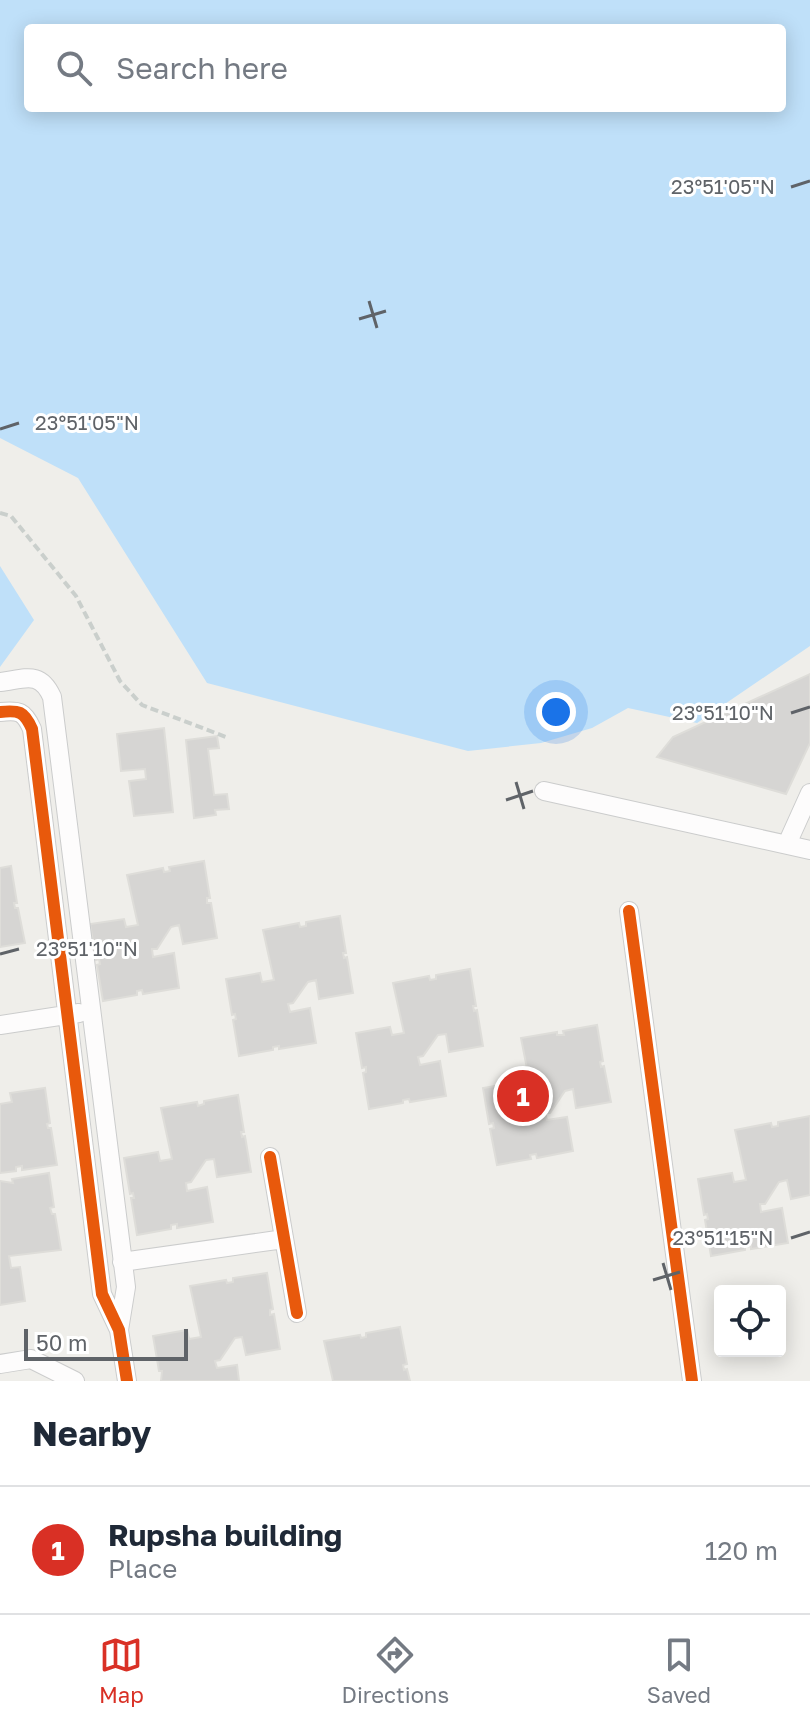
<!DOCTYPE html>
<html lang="en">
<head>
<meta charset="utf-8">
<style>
  :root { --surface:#fff; --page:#f2f2f3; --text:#1f2937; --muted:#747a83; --line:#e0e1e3; --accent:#d93025 }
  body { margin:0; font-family:"Golos Text",sans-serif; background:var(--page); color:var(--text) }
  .controls { position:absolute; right:24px; bottom:24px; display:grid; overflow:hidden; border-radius:8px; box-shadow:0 4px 20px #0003 }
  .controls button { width:72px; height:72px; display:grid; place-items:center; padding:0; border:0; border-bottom:2px solid var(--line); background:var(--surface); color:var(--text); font:40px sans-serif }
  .scale { position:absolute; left:24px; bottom:20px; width:164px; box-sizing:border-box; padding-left:8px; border:4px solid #5f6368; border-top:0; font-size:22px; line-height:28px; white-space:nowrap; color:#5f6368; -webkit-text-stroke:6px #fff; paint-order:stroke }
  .you { position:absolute; left:556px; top:712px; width:28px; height:28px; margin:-20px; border:6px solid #fff; border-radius:50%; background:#1a73e8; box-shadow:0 0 0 12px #1a73e833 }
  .badge { display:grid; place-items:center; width:52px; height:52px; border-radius:50%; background:var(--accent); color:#fff; font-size:26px; font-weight:700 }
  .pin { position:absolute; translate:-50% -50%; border:4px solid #fff; box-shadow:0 2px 8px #0006 }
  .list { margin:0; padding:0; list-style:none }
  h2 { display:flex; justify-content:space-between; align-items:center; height:104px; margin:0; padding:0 32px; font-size:34px }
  h2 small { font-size:26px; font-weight:400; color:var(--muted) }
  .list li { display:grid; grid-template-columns:52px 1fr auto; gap:24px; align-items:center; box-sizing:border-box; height:128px; padding:0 32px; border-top:2px solid var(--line) }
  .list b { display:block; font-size:30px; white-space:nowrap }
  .list p { margin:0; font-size:26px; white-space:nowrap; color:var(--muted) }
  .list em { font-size:26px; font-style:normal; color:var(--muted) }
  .icon { flex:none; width:44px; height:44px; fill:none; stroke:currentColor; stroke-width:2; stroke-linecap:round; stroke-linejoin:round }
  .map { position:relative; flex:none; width:810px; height:1381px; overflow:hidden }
  .search { position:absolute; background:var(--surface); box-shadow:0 4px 20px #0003; left:24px; right:24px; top:24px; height:88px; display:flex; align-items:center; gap:20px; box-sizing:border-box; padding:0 28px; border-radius:8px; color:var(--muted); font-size:30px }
  .sheet { height:232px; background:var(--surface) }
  nav { display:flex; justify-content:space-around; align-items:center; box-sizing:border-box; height:112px; border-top:2px solid var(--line); background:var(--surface); font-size:22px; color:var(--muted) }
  nav a { display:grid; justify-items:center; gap:4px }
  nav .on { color:var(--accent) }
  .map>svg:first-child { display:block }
  .water { fill:#bfe0f9; fill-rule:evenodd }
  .building { fill:#d6d5d3; stroke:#deddd9; stroke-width:2 }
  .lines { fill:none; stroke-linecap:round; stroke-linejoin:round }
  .minor-casing { stroke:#cbcccc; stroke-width:20 }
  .path { stroke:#cacfcc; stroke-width:4; stroke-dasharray:8 4; stroke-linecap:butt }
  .minor { stroke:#fdfcfc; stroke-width:18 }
  .cycleway-casing { stroke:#fff; stroke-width:17 }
  .cycleway { stroke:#e8590c; stroke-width:12 }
  .ticks { fill:none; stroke:#5f6368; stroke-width:3 }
  .ticks-label { font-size:20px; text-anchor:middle; fill:#5f6368; stroke:#fff; stroke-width:6; stroke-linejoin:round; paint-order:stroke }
</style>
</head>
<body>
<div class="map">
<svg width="810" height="1381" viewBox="0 0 810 1381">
  <rect width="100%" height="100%" fill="#efeeea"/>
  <path class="water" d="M0,0h810v646l-113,77 -69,-15 -36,20 -51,15 -73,8 -261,-68 -129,-205 -78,-40zM28,28h754v80h-754z
    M0,566l34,54 -34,47z"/>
  <path class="building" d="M810,674v69l-24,51 -129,-37 16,-20z
    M164,728l9,84 -39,4 -5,-35 17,-2 -1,-10 -24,2 -4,-37z
    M217,736l2,12 -11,1 6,46 13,-1 2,15 -14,1 1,5 -22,3 -8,-78z
    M204,861l6,37h-3v5h4l6,35 -34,6 -4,-19 -8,2 -14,22h-5l1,8 21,-4 5,35 -36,6 -1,-4 -5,1v4l-34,6 -6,-36 3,-1 -1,-5 -3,1 -6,-36 34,-5 2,8 12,-2 -11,-50 36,-7 1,4 6,-1 -1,-4z
    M11,866l6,37h-3l1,5h3l7,35 -25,4v-79z
    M340,916l6,37h-3l1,5 3,-1 6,36 -34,6 -3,-19 -8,2 -15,21 -5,1 2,8 20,-4 6,35 -37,6v-3l-6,1v3l-34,6 -6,-36 3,-1 -1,-5 -3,1 -6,-36 34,-6 2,9 12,-2 -11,-50 36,-7 1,4 6,-1v-4z
    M470,969l6,37h-3l1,5 3,-1 6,36 -34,6 -3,-18 -8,1 -15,21 -5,1 2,8 20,-4 6,35 -36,6 -1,-3 -6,1v3l-34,6 -6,-36 3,-1v-5l-4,1 -6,-35 34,-6 2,8 12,-2 -11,-50 36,-7 1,4 6,-1v-4z
    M597,1025l6,36 -3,1 1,5 3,-1 7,36 -35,6 -3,-19 -8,2 -15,22h-5l2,7 20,-3 6,34 -36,7 -1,-4 -6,1 1,4 -34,6 -7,-36 4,-1 -1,-5 -4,1 -6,-36 35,-6 1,9 12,-2 -10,-51 36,-6v3h7l-1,-4z
    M45,1088l5,35 -3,1 1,4h3l6,37 -35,5v-4l-6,1v4l-16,2v-69l12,-2 -2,-9z
    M238,1095l6,37h-3l1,5 3,-1 6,36 -34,5 -3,-18 -8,1 -15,22 -5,1 1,8 20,-4 6,35 -36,6v-4l-6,1v4l-34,6 -6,-37h3l-1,-5 -3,1 -6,-36 34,-6 2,9 12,-2 -11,-51 36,-6 1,4 6,-2v-3z
    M810,1116v79l-19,4 -4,-19 -8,2 -14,22h-5l1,8 21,-4 6,35 -37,6v-3l-6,1v3l-34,6 -6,-36 3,-1 -1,-5 -3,1 -6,-36 34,-6 2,9 12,-2 -11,-50 36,-7 1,4 6,-1v-4z
    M49,1173l5,34 -4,1 2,6h3l6,36 -52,6 2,12 9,-1 5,34 -25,4v-124l13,2 -1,-4z
    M267,1273l6,36 -3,1v5l4,-1 6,35 -34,6 -4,-18 -7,1 -15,22 -5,1 2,7 20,-3 2,16h-78l1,-10h-3l-6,-35 34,-6 2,9 12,-2 -11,-51 36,-6 1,3 6,-1v-4z
    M400,1327l7,37 -4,1 1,5 3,-1 3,12h-77l-9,-40 36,-6 1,3 5,-1v-4z"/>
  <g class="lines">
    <defs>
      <path id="minor" d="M0,682c25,-3 40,-12 52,15l74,590 -7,43
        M0,712c19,-2 24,-1 32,17l70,565 17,36 8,51
        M544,791l266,59
        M787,844l23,-51
        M629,911l63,470
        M0,1025l79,-12
        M270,1157l27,156
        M122,1262l162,-23
        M0,1364l31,-5 44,22"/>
    </defs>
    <use href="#minor" class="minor-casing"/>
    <path class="path" d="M0,513l11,3 65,80 44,85 22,24 84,32"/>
    <use href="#minor" class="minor"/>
    <defs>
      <path id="cycleway" d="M0,712c19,-2 24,-1 32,17l70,565 17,36 8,51
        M629,911l63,470
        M270,1157l27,156"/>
    </defs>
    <use href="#cycleway" class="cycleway-casing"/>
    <use href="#cycleway" class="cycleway"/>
  </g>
  <path class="ticks" d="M791,187l19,-6M369,301l8,27M359,319l27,-8M0,429l19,-6M791,713l19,-6M516,782l8,27M506,800l27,-9M0,954l19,-5M791,1238l19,-6M663,1263l8,27M653,1280l27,-8"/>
  <g class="ticks-label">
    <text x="723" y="194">23°51'05"N</text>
    <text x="87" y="430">23°51'05"N</text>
    <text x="723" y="720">23°51'10"N</text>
    <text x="87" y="956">23°51'10"N</text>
    <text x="723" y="1245">23°51'15"N</text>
  </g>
</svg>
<div class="controls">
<button><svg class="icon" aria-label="locate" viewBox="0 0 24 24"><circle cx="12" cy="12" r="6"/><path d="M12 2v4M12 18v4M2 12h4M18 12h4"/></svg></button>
</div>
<div class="scale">50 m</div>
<div class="you"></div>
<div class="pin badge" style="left:523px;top:1096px">1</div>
<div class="search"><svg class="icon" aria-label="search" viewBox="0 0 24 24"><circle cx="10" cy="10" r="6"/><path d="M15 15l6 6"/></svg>Search here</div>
</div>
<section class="sheet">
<h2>Nearby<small></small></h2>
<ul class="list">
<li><span class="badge">1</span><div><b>Rupsha building</b><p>Place</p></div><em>120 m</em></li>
</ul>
</section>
<nav>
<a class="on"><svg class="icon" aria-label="map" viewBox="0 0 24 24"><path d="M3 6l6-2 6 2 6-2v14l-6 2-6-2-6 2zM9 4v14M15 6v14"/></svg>Map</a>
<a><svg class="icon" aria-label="directions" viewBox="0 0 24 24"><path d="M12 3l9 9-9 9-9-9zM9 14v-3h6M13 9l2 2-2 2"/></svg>Directions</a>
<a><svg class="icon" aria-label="saved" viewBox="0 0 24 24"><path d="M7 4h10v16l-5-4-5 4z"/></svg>Saved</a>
</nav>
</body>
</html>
